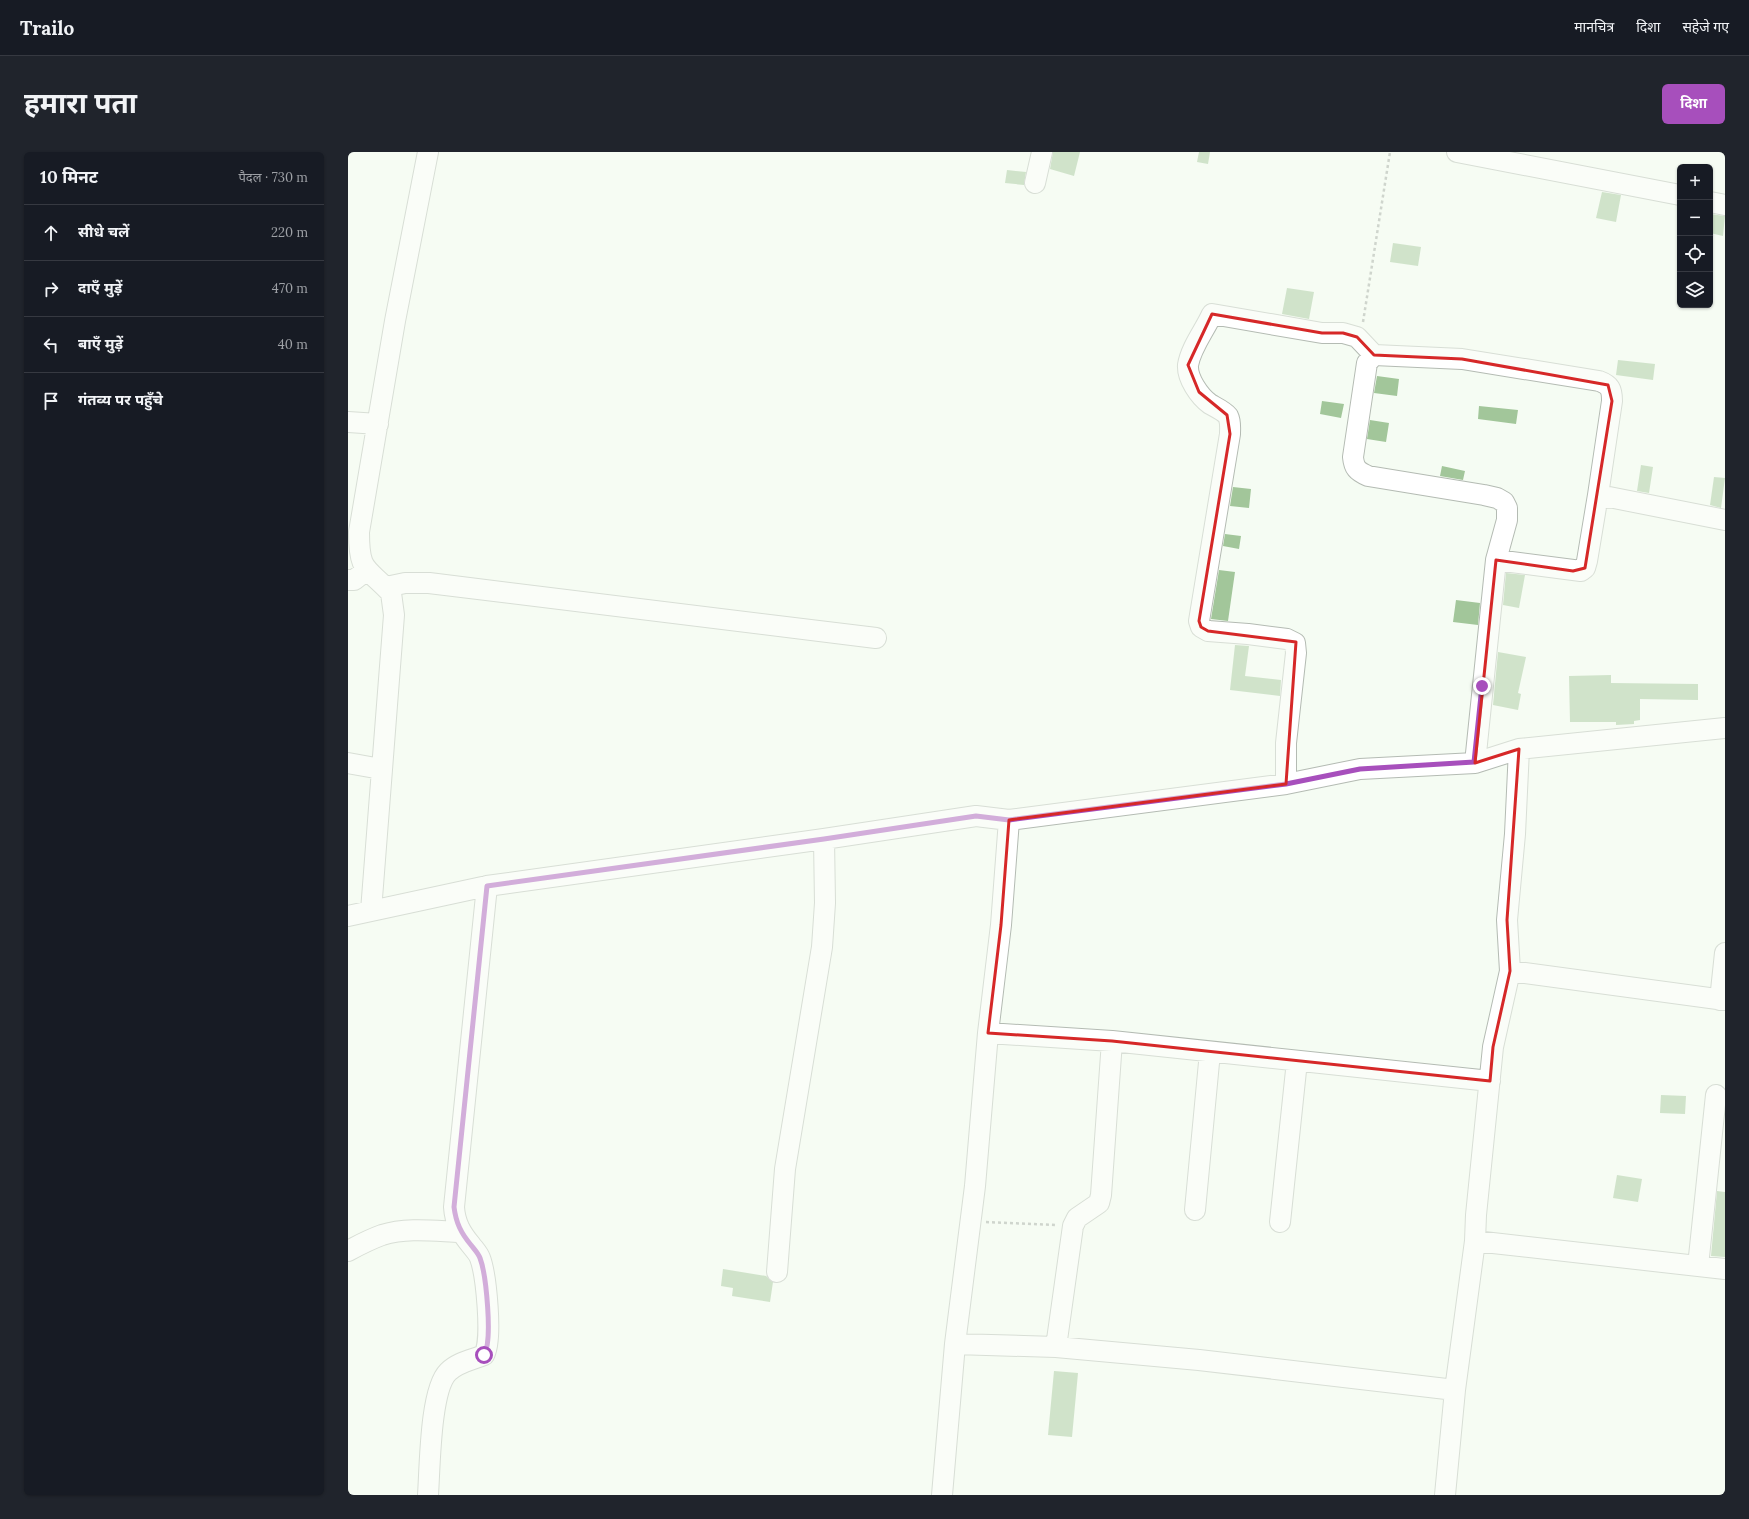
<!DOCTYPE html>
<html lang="hi">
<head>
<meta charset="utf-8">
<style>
  :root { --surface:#171b24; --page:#20242c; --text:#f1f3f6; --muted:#9ea1a6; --line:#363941; --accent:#a74fbc }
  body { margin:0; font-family:Lora,"Noto Sans Devanagari",serif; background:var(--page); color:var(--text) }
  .controls { position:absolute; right:12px; top:12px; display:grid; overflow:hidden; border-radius:6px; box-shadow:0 1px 3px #0004 }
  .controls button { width:36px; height:36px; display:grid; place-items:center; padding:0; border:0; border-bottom:1px solid var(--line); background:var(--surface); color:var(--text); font:20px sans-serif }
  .stop { position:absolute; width:12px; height:12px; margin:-9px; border:3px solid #a74fbc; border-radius:50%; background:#fff }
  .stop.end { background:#a74fbc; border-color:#fff; box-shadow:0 1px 4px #0008 }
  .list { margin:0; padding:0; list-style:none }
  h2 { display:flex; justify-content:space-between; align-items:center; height:52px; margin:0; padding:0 16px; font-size:17px }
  h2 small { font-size:13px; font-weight:400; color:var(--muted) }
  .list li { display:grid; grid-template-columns:26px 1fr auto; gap:12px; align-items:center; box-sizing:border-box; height:56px; padding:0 16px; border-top:1px solid var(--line) }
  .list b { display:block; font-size:15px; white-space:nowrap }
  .list em { font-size:13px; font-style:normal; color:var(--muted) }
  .icon { flex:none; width:22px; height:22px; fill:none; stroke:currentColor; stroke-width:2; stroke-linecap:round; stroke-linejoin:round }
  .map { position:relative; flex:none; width:1377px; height:1343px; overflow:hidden; border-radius:6px }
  header { display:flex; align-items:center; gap:24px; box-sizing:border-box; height:56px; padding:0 20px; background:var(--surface); border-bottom:1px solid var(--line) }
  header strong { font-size:19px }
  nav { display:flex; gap:22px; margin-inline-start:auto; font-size:14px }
  .intro { display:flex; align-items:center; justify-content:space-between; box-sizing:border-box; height:96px; padding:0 24px }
  h1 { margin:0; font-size:28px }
  .button { padding:10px 18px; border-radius:6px; background:var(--accent); color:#fff; font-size:14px; font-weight:700 }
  main { display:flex; gap:24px; padding:0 24px }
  aside { flex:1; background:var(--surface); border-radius:6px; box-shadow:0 1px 3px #0004 }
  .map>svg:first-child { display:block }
  .building { fill:#a2c69a }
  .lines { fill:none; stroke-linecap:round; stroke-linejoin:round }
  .minor-casing { stroke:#b4bbb3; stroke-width:22 }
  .path { stroke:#a1a7a0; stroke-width:2.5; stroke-dasharray:3 3; stroke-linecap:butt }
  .minor { stroke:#fff; stroke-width:20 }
  .route { stroke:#a74fbc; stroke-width:5 }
  .marked { fill:none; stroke:#d62828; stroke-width:3; stroke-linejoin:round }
</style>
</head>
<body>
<header>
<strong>Trailo</strong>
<nav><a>मानचित्र</a><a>दिशा</a><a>सहेजे गए</a></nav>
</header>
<div class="intro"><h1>हमारा पता</h1><a class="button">दिशा</a></div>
<main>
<aside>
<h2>10 मिनट<small>पैदल · 730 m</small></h2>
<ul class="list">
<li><svg class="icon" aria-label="ahead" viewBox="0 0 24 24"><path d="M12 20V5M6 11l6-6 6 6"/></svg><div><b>सीधे चलें</b></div><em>220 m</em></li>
<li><svg class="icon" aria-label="right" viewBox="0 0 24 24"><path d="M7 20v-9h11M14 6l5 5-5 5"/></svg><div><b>दाएँ मुड़ें</b></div><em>470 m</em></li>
<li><svg class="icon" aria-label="left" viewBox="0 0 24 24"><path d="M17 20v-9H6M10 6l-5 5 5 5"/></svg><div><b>बाएँ मुड़ें</b></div><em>40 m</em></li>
<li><svg class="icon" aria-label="arrive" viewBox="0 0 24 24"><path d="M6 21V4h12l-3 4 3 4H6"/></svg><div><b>गंतव्य पर पहुँचे</b></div></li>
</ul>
</aside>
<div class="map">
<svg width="1377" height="1343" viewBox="0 0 1377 1343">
  <rect width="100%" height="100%" fill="#f5fcf3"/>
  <path class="building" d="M705,0h27l-6,24 -24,-7z
    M851,0h11l-2,12 -11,-2z
    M659,18l19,2 -2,13 -19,-2z
    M1254,40l19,3 -5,27 -20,-4z
    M1362,62l15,2 -2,20 -13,-3z
    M1045,91l28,4 -3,19 -28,-4z
    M939,136l27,4 -5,27 -27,-5z
    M1270,208l37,4 -2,16 -37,-5z
    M1029,224l22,3 -2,17 -23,-3z
    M974,249l22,3 -3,14 -21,-4z
    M1131,254l39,4 -2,14 -38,-5z
    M1022,268l19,3 -3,19 -19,-3z
    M1293,313l12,2 -4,26 -12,-2z
    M1094,314l23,5 -2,9 -23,-4z
    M1366,325l11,1 -4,30 -11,-3z
    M885,335l18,2 -2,19 -19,-2z
    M877,382l16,2 -2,13 -16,-3z
    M871,418l16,2 -7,49 -17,-2z
    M1158,421l19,2 -6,33 -16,-3z
    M1108,448l24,3 -2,22 -25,-3z
    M887,493l14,1 -4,30 36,4 -1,16 -50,-6z
    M1150,500l28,5 -8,36 3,1 -3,16 -25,-5z
    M1263,523v8l87,1v16l-58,-1v21l-6,1v3l-18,1v-3h-46l-1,-46z
    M1313,943l25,1 -1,18 -25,-1z
    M1269,1023l25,4 -4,23 -25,-4z
    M1369,1039l8,1v65l-14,-1z
    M375,1117l43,7 7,6 -3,20 -38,-6 1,-8 -12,-2z
    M706,1219l24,2 -6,64 -24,-2z"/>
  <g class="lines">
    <defs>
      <path id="minor" d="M1109,0l223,43
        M687,31l7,-31
        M1362,50l15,3
        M1026,203l88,4 137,22c11,4 13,8 13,20l-14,94
        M0,270l30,2
        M1148,408l85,11 4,-3 2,-7 11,-66 4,4 7,-2 116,23
        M0,428h6l13,-10
        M38,435l19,-4h24l447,55
        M0,611l33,6
        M938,632v-41l10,-90 -1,-10 -8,-4 -39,-5 -40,-3 -7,-4 -2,-6 31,-187c0,-6 1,-12 -2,-18 -4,-5 -13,-9 -18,-12 -11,-8 -23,-26 -22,-39 3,-18 17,-35 24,-51l110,19h21l14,4 17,18 -7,8 -14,94c1,11 4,14 15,19l116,19 13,3 7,4 3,6v12l-11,40 -21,203
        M23,759l23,-296 -3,-22c-25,-27 -32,-20 -32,-61l36,-211 33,-169
        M0,764l139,-30 337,-47 152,-23 33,4 277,-36 74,-15 115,-6 44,-14 206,-21
        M1162,819l215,29
        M1372,848l5,-47
        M640,881l124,8 378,40
        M847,1058l15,-158
        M932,1070l17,-161
        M1127,1089l250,28
        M0,1099c11,-6 23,-12 34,-16 25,-8 53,-4 78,-3
        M1350,1114l18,-171
        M429,1120l8,-103 37,-222 3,-44 -1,-64
        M607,1192l101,3 143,13 256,30
        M708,1195l17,-121 4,-8 22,-15 2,-8 11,-154
        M80,1343c2,-28 2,-105 20,-123 10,-10 24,-12 36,-17 9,-15 2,-81 -4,-97 -2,-5 -6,-9 -9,-13 -10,-12 -16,-22 -17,-38l33,-321
        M594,1343l13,-151 20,-158 13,-153 13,-108 8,-105
        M1097,1343l10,-105 20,-149 1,-26 17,-168 17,-76 -3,-51 8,-86 4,-85"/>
    </defs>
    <use href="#minor" class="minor-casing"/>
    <path class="path" d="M1015,170l27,-170
      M638,1070l71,3"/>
    <use href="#minor" class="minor"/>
  </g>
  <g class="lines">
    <path class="route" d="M136,1203c9,-15 2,-81 -4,-97 -2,-5 -6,-9 -9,-13 -10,-12 -15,-22 -17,-38l33,-321 337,-47 152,-23 33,4 277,-36 74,-15 114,-7 8,-76"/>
  </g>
  <path d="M0 0H1377V1343H0ZM864,162l110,19h21l14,4 17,18 88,4 146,26 4,16 -27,167 -12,3 -77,-11 -21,203 44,-14 -12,171 3,51 -17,76 -3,34 -378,-40 -124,-8 13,-108 8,-105 277,-36 10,-142 -88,-11 -7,-4 -2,-6 31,-187 -3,-19 -28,-23 -11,-27z" fill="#f5fcf3" fill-opacity=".55" fill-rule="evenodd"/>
  <path class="marked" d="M864,162l110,19h21l14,4 17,18 88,4 146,26 4,16 -27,167 -12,3 -77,-11 -21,203 44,-14 -12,171 3,51 -17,76 -3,34 -378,-40 -124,-8 13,-108 8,-105 277,-36 10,-142 -88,-11 -7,-4 -2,-6 31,-187 -3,-19 -28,-23 -11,-27z"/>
</svg>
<div class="controls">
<button>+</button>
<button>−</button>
<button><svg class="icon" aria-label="locate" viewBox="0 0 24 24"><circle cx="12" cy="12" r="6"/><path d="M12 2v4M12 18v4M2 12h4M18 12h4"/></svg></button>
<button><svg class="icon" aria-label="layers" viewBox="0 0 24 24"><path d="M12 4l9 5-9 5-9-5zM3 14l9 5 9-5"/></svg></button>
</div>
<div class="stop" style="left:136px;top:1203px"></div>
<div class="stop end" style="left:1134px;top:534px"></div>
</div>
</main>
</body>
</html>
